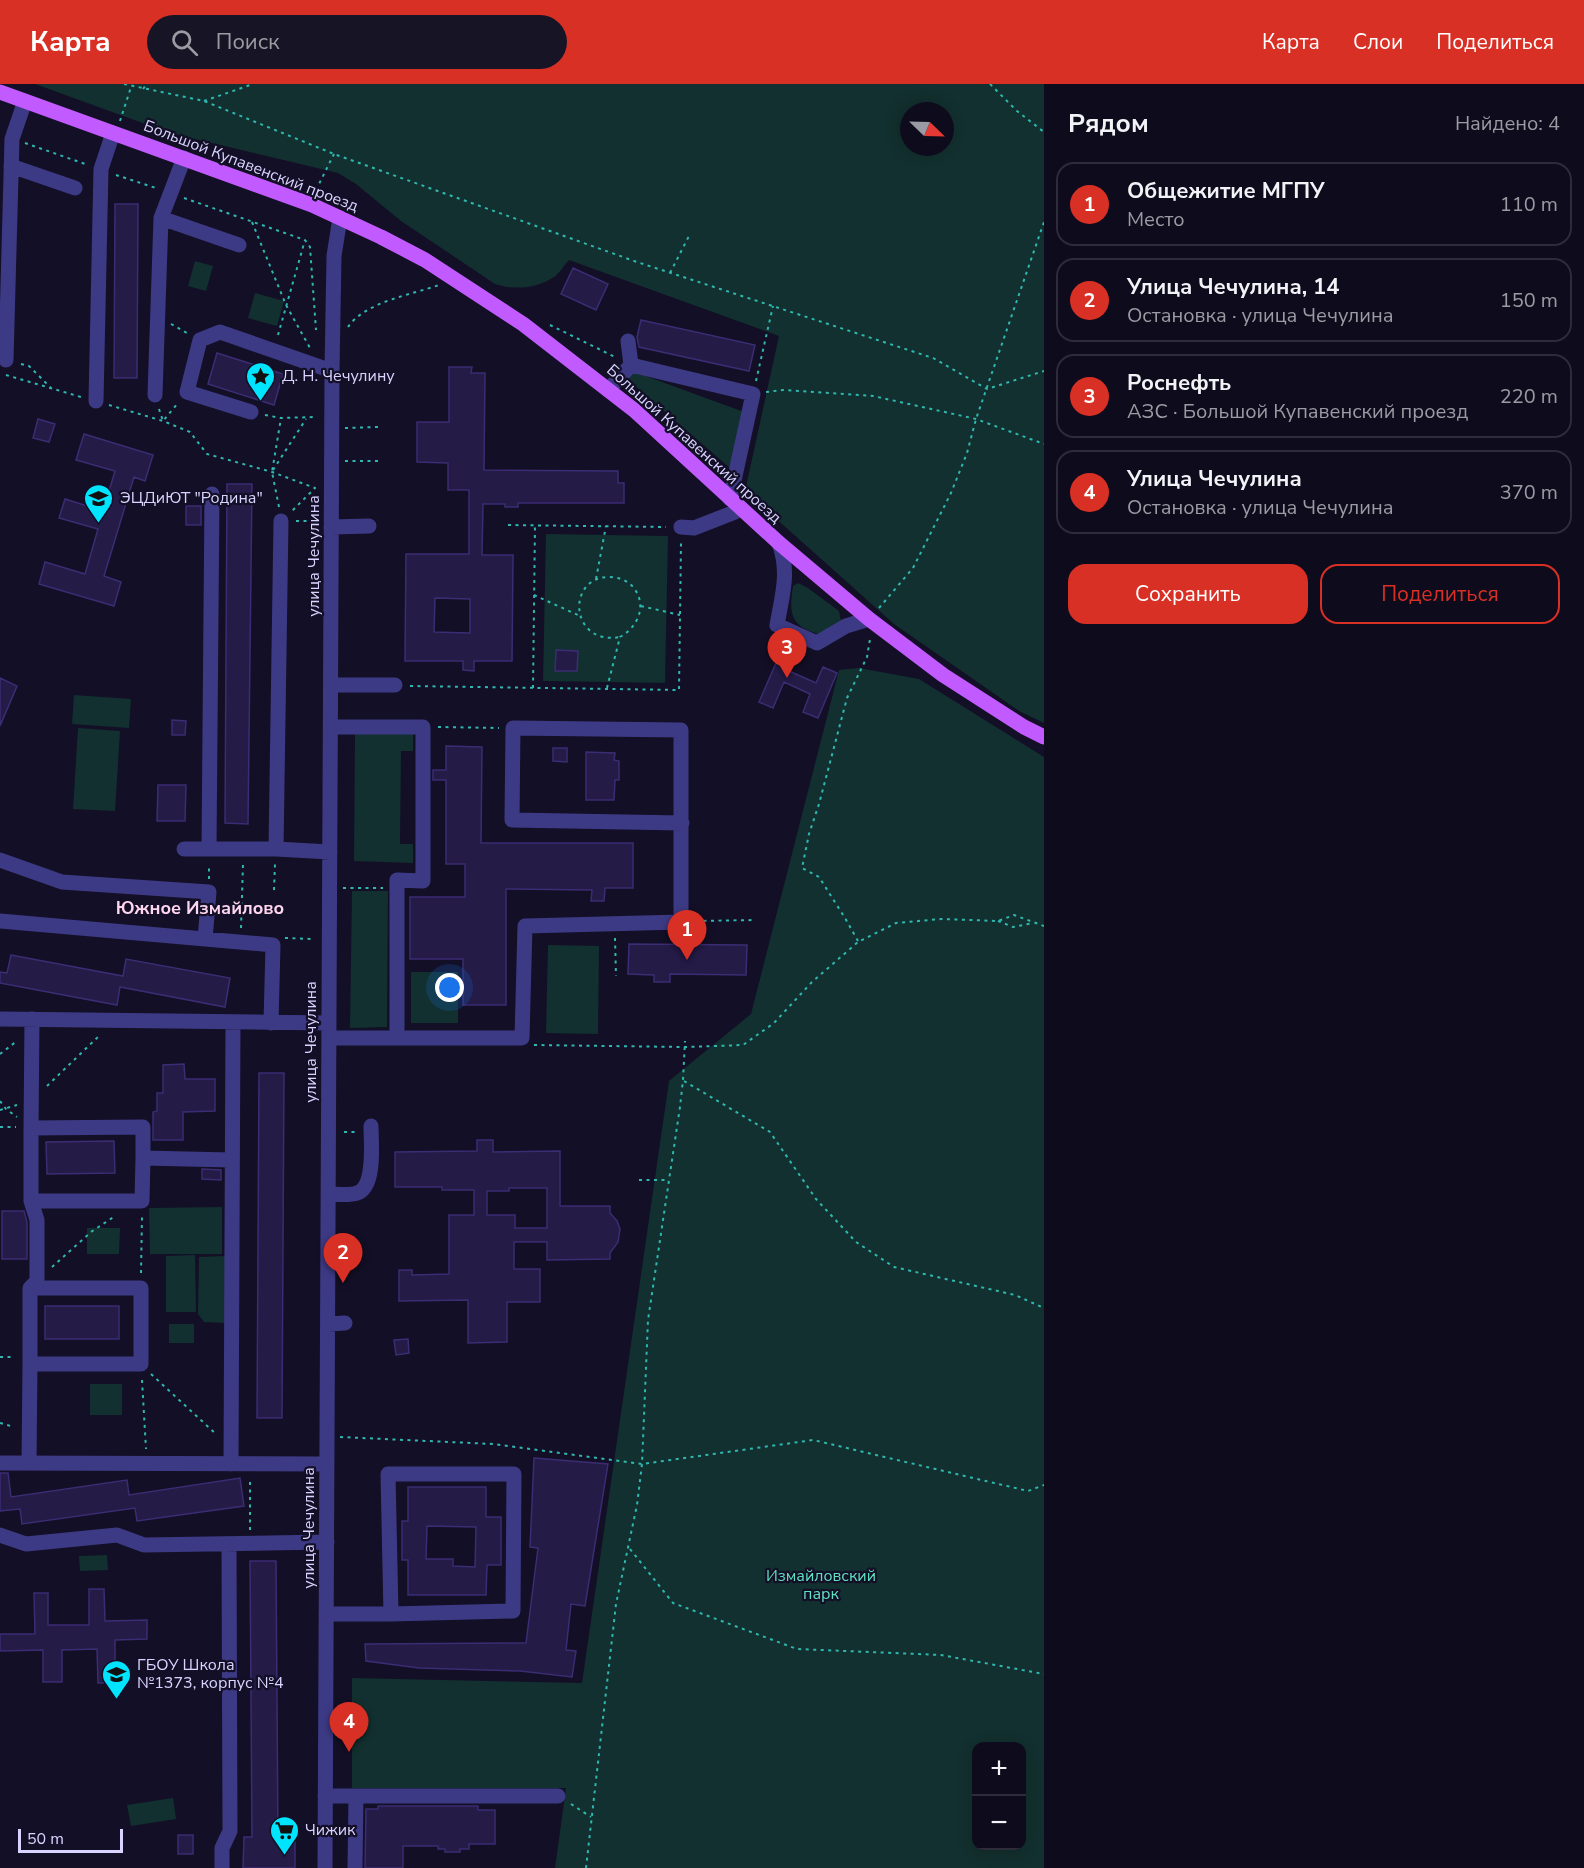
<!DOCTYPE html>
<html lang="ru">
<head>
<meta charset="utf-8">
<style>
  :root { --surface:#0e0b1c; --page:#171425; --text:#f1f3f6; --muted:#9b9ba3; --line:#2e2b3b; --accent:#d93025 }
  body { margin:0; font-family:"Nunito Sans",sans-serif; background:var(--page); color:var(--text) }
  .controls { position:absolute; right:18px; bottom:18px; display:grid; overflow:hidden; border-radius:12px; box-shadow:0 3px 15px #0003 }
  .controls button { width:54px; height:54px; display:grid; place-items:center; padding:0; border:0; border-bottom:2px solid var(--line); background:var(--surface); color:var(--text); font:30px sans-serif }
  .compass { position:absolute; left:900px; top:18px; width:54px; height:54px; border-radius:50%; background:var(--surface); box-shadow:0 3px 15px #0003; rotate:113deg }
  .scale { position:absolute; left:18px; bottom:15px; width:105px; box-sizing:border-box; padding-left:6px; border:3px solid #d9d4ff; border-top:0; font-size:16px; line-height:21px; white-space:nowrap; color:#d9d4ff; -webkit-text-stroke:4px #130f26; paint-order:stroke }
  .you { position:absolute; left:450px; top:904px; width:21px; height:21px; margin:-15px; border:4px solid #fff; border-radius:50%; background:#1a73e8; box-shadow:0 0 0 9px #1a73e833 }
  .badge { display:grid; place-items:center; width:39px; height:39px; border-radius:50%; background:var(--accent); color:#fff; font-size:20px; font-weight:700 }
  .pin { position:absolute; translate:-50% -50px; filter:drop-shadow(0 2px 3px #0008) }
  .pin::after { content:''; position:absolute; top:32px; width:21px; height:18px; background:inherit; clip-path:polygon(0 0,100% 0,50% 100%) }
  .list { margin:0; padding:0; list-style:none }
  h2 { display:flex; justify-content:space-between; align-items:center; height:78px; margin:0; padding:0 24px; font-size:26px }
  h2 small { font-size:20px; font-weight:400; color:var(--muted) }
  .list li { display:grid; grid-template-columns:39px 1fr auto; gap:18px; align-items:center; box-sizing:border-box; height:84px; margin:0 12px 12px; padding:0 12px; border:2px solid var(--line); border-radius:18px }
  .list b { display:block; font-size:22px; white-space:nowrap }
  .list p { margin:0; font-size:20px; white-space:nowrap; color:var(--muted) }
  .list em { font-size:20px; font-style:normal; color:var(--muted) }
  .actions { display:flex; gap:12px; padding:18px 24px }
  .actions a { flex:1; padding:14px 0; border:2px solid var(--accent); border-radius:18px; text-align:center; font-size:21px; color:var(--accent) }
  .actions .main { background:var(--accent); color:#fff }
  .icon { flex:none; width:33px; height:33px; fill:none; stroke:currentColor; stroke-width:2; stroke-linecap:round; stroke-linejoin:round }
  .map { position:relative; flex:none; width:1044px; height:1784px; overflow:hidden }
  header { display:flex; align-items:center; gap:36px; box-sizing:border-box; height:84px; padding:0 30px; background:var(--accent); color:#fff }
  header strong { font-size:28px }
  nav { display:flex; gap:33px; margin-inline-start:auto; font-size:21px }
  .search { width:420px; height:54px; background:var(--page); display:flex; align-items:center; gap:15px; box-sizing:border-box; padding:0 21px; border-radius:33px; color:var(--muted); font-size:22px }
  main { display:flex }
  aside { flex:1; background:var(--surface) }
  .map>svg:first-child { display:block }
  .green { fill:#12302f; fill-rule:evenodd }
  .building { fill:#241b47; stroke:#3b2d73; stroke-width:1.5; fill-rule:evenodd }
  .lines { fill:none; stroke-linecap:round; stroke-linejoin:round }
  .path { stroke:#2fb8b0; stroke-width:2; stroke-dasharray:3 4.5; stroke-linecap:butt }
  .minor { stroke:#3d3a85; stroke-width:15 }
  .major { stroke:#c25bff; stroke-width:15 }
  .labels { text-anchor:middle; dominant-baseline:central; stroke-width:4.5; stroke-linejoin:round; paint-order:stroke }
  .street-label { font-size:16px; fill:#d9d4ff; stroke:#130f26 }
  .poi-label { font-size:16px; fill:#d9d4ff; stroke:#130f26; text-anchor:start }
  .park-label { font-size:16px; fill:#5fe0c0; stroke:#130f26 }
  .neighbourhood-label { font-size:18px; font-weight:bold; fill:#ffd6f0; stroke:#130f26 }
</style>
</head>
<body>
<header>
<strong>Карта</strong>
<div class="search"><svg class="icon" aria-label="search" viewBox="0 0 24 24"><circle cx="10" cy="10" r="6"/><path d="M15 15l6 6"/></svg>Поиск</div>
<nav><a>Карта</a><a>Слои</a><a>Поделиться</a></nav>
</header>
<main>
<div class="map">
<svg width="1044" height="1784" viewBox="0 0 1044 1784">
  <rect width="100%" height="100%" fill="#130f26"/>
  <path class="green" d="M35,0h1009v639l-25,-12 -125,-87 -149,-133 34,-155 -210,-76c-5,5 -9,13 -15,17 -18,12 -40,13 -59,7l-94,-63 -45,-37 -18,-11 -168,-40zM909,27h36v36h-36z
    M195,177l18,5 -7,25 -18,-5z
    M255,209l29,8 -7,25 -29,-8z
    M632,287l112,41 -13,57 -105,-91z
    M546,450l122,2 -3,147 -122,-2z
    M798,499l10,5 31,23 2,10 -18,14c-31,-7 -35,-19 -30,-49z
    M859,584l60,11 125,78v1111h-489l11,-80h-214v-110l230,5 87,-602 82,-67 88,-344zM976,1662h46v100h-46z
    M74,611l57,4 -2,29 -57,-4z
    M78,644l42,3 -5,80 -42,-2z
    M355,649h58v18h-12l-1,93h13v19l-59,-2z
    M352,807h36l-1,136 -37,1z
    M548,861l51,1 -1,88 -52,-1z
    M411,888h47v51h-47z
    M222,1123v47h-72l-1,-46z
    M87,1144h33l-1,26h-32z
    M195,1171l1,57h-30v-56z
    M226,1172l-1,67 -21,-1 -6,-8 1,-57z
    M169,1240h25v19h-25z
    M90,1300h32v31h-32z
    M107,1471l1,15 -28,1 -1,-15z
    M173,1714l3,21 -45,7 -4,-21z"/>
  <path class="building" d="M115,120h23l-1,174h-23z
    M573,184l35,16 -12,26 -35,-16z
    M641,236l114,25 -6,26 -110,-24 -2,-10z
    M217,269l66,21 -9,31 -66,-21z
    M449,283h23l-1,6h14l-1,97 134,1v12h6v20h-106v4h-13v-3h-22l-1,51h31l-1,106h-38v10l-11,-1v-9h-58l1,-107h63v-64h-21v-27l-31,-1v-40h32zM435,514l35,1v34l-36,-1z
    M38,335l17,5 -6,18 -16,-4z
    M84,350l69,21 -8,26 -11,-4 -30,99 17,6 -7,24 -75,-22 6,-22 40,12 13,-45 -39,-11 6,-19 38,12 12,-40 -39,-11z
    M227,400h25l-4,340 -23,-1z
    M186,422h15v19h-15z
    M786,556l14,6 -11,25 27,12 7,-16 14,6 -19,45 -15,-6 7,-18 -26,-12 -11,26 -14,-6z
    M556,566l22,1 -1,20h-22z
    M0,594l17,8 -17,40z
    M172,636l14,1 -1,14h-13z
    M446,662l36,1 -1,96h152v45h-28l-1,13h-13l1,-11 -86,-1v116h-43v-46h-53v-62h55v-33h-19v-84h-13v-10h13z
    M553,664h14v14l-14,-1z
    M586,668l29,1 -1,7 5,1v19h-4l-1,20h-28z
    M158,701h28l-1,36h-28z
    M629,860l118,1 -1,30 -76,-1v8h-16v-7l-26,-1z
    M11,871l112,21 3,-17 104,19 -5,29 -105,-20 -3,18 -117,-22v-11l7,1z
    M184,980l1,15h30v32l-32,1v28h-30v-28l4,-1v-18h6v-28z
    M259,989h25l-2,345h-25z
    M477,1056h16v12l67,-1v55h50v7l7,8 3,8 -2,13 -8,11v6l-63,1v-18h-33v27h26v33h-33v40l-39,1v-43l-69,1v-31h13v5l37,-1v-59h25v-25h-32v-3h-47v-35l82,-1zM509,1104h38v40h-32v-13h-28v-24h22z
    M114,1057l1,32 -68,1 -1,-32z
    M202,1085l19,1v10l-19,-1z
    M2,1127h22l3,11v37h-25z
    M45,1222h74v33h-74z
    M408,1255l1,14 -13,2 -2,-15z
    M534,1374l74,6 -23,142 -14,-2 -5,46 10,1 -4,26 -52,-6 -101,-3 -53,-7 -1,-17 161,-1 12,-95 -8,-1z
    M0,1389h8l3,24 116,-17 2,15 111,-17 4,28 -107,15 -2,-13 -113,16 -2,-15 -20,2z
    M408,1403h78v30h15v48h-14l-1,30h-78v-35h-6v-39h6zM427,1442l49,1 -1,40 -22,-1v-7h-27z
    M250,1477h26l2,276h17v31h-52l1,-31h8z
    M89,1505h15l1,32 42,-1v19l-32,1v43h-17l-1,-34 -35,1v32h-19v-32l-43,1v-17h35l-1,-41h14v32h41z
    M378,1722h100v4h17v34h-26v5h-9v3h-15v-3h-7v-3h-35v22h-38l1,-59h12z
    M178,1751h15v19h-15z"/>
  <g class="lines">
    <path class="path" d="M124,0l80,17 130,53 303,108 296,96 54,31 57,-18
      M990,0l27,27 27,21
      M143,5l4,-5
      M204,17l49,-17
      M120,37l11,-34
      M25,59l63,22
      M116,91l40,13
      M316,106l18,-36
      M184,114l121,42 5,7 6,83
      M252,138l34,83 24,43
      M670,189l19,-37
      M171,240l16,9
      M550,241l65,32
      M348,243c17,-25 62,-32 91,-42
      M278,251l27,-95
      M21,280l8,2 22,22
      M6,291l75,22
      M756,297l17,-75
      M766,308l17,-2 90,6 103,23 68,25
      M109,321l54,16 27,11 17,22 65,18 43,16 -24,24
      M159,325l4,12 15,-18
      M265,331l16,3 35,-1
      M345,344l34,-1
      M345,377h33
      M273,386l33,-51
      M279,423l-7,-35 9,-54
      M296,437h19
      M508,441l158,2
      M596,495l10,-53
      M534,511l46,21
      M641,522l39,9
      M879,524l34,-40 38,-75 16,-40 9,-34 68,-197
      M410,602l269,4 2,-148
      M533,604l2,-163
      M607,604l13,-51c18,-10 28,-32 13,-50 -6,-7 -15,-10 -25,-10 -42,1 -38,69 12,60
      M438,643l61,1
      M209,795v-15
      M343,804h40
      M274,806l1,-26
      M696,837l60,-1
      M998,837l15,6 20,-4
      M241,844l2,-64
      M285,854l28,1
      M615,854l1,38
      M858,857l-13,-23 -26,-41 -17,-9 7,-34 10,-30 28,-106 20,-41 3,-18
      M534,961l151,2 58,-2 31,-22 38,-41 46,-40 38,-19 45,-4 57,2 16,-6 30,11
      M0,970l17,-13
      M684,997l86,51 46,67 40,43 38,25 121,28 29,13
      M47,1002l54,-52
      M0,1017l6,8 11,8
      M0,1026l17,-5
      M0,1043h16
      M344,1048h12
      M639,1096h30
      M52,1183l39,-35 24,-16
      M141,1189l1,-57
      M0,1273h15
      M151,1290l66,61
      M142,1296l4,69
      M0,1339l14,4
      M340,1353l153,7 149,20 171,-24 215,51 16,-6
      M250,1446v-52
      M630,1465l43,54 124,46 144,6 103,19
      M571,1720l20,13
      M586,1784l30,-264 21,-99 5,-41 6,-144 32,-213 3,-27 2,-39"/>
    <path class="minor" d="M11,82l64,22
      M161,134l78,27
      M6,276l6,-221 13,-38
      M631,281l122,29 -23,105
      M608,306l23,-25 -3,-24
      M155,311l6,-177 23,-60
      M96,317l5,-232 12,-36
      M251,328l-64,-20 13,-52 20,-8 112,39
      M212,410l-3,355h67l54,3
      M331,443l38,-1
      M681,443l13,1 41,-16 4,-5
      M779,459c11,29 3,53 -2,82l40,18 29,-17 23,-7
      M331,601h64
      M331,643h92v154l-26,-1v158
      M184,765h25
      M276,765l5,-328
      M0,776l62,22 147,10 -4,47
      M0,837l273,24 -2,78
      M0,935l329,4
      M32,935l-1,109 112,-1v31l88,2
      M329,954h193l3,-112 156,-4v-192l-168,-2 -1,92 170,3
      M31,1044v73h111l1,-43
      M328,1110c9,0 21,2 29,-1 19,-6 14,-51 14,-67
      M30,1204h111v76h-111z
      M30,1204l7,-7v-61l-6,-19
      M328,1240l17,-1
      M0,1379l327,1
      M29,1379l1,-99
      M231,1380l2,-442
      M0,1451l26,9 91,-9 27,10 183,-3
      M326,1530h65l-3,-140h126l-1,137 -122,3
      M325,1712h233
      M222,1784v-20l8,-17 -1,-287
      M325,1784l7,-1497 2,-115 6,-38
      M355,1784l1,-72"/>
    <path class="major" d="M0,8l312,113 69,32 44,23 98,64 111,86 145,133 90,76 74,56 81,52 20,10"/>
  </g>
  <defs>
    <symbol id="sight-pin" viewBox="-11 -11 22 30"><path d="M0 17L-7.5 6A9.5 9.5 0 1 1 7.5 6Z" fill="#00e5ff" stroke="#130f26"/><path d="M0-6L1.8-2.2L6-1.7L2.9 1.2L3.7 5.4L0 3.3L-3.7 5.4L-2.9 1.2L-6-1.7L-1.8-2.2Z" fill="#111"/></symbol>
    <symbol id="school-pin" viewBox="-11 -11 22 30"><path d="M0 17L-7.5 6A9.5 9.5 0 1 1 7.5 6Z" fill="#00e5ff" stroke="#130f26"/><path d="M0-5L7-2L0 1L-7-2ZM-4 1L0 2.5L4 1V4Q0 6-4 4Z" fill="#111"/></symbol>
    <symbol id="supermarket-pin" viewBox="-11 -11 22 30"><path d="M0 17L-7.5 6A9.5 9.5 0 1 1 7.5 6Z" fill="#00e5ff" stroke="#130f26"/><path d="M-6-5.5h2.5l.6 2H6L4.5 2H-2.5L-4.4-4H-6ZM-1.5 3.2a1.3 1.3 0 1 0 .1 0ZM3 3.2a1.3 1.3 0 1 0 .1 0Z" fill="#111"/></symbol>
  </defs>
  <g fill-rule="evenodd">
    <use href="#sight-pin" x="244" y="276" width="33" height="45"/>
    <use href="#school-pin" x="82" y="398" width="33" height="45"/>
    <use href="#school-pin" x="100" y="1574" width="33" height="45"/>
    <use href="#supermarket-pin" x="268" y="1730" width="33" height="45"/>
  </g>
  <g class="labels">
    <g class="street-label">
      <text transform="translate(251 82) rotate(21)">Большой Купавенский проезд</text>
      <text transform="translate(694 360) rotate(42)">Большой Купавенский проезд</text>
      <text transform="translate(314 472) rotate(-90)">улица Чечулина</text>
      <text transform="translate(311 958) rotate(-90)">улица Чечулина</text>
      <text transform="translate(309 1444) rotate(-90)">улица Чечулина</text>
    </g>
    <g class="poi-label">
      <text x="282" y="292">Д. Н. Чечулину</text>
      <text x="120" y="414">ЭЦДиЮТ "Родина"</text>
      <text x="137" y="1581">ГБОУ Школа<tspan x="137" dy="18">№1373, корпус №4</tspan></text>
      <text x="305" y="1746">Чижик</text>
    </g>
    <g class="park-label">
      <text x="821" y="1492">Измайловский<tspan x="821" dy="18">парк</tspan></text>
    </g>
    <g class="neighbourhood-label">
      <text x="200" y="824">Южное Измайлово</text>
    </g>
  </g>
</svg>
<div class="controls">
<button>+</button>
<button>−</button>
</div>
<svg class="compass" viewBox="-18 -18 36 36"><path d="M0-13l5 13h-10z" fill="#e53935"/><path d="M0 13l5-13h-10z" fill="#9b9ba3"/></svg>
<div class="scale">50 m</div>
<div class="you"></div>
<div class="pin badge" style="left:687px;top:876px">1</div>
<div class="pin badge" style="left:343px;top:1199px">2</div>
<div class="pin badge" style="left:787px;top:594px">3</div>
<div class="pin badge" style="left:349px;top:1668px">4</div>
</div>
<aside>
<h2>Рядом<small>Найдено: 4</small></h2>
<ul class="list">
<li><span class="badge">1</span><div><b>Общежитие МГПУ</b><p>Место</p></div><em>110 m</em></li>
<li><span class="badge">2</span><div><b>Улица Чечулина, 14</b><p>Остановка · улица Чечулина</p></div><em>150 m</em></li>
<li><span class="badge">3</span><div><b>Роснефть</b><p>АЗС · Большой Купавенский проезд</p></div><em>220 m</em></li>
<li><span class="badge">4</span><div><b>Улица Чечулина</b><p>Остановка · улица Чечулина</p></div><em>370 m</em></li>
</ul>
<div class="actions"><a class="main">Сохранить</a><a>Поделиться</a></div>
</aside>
</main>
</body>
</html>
